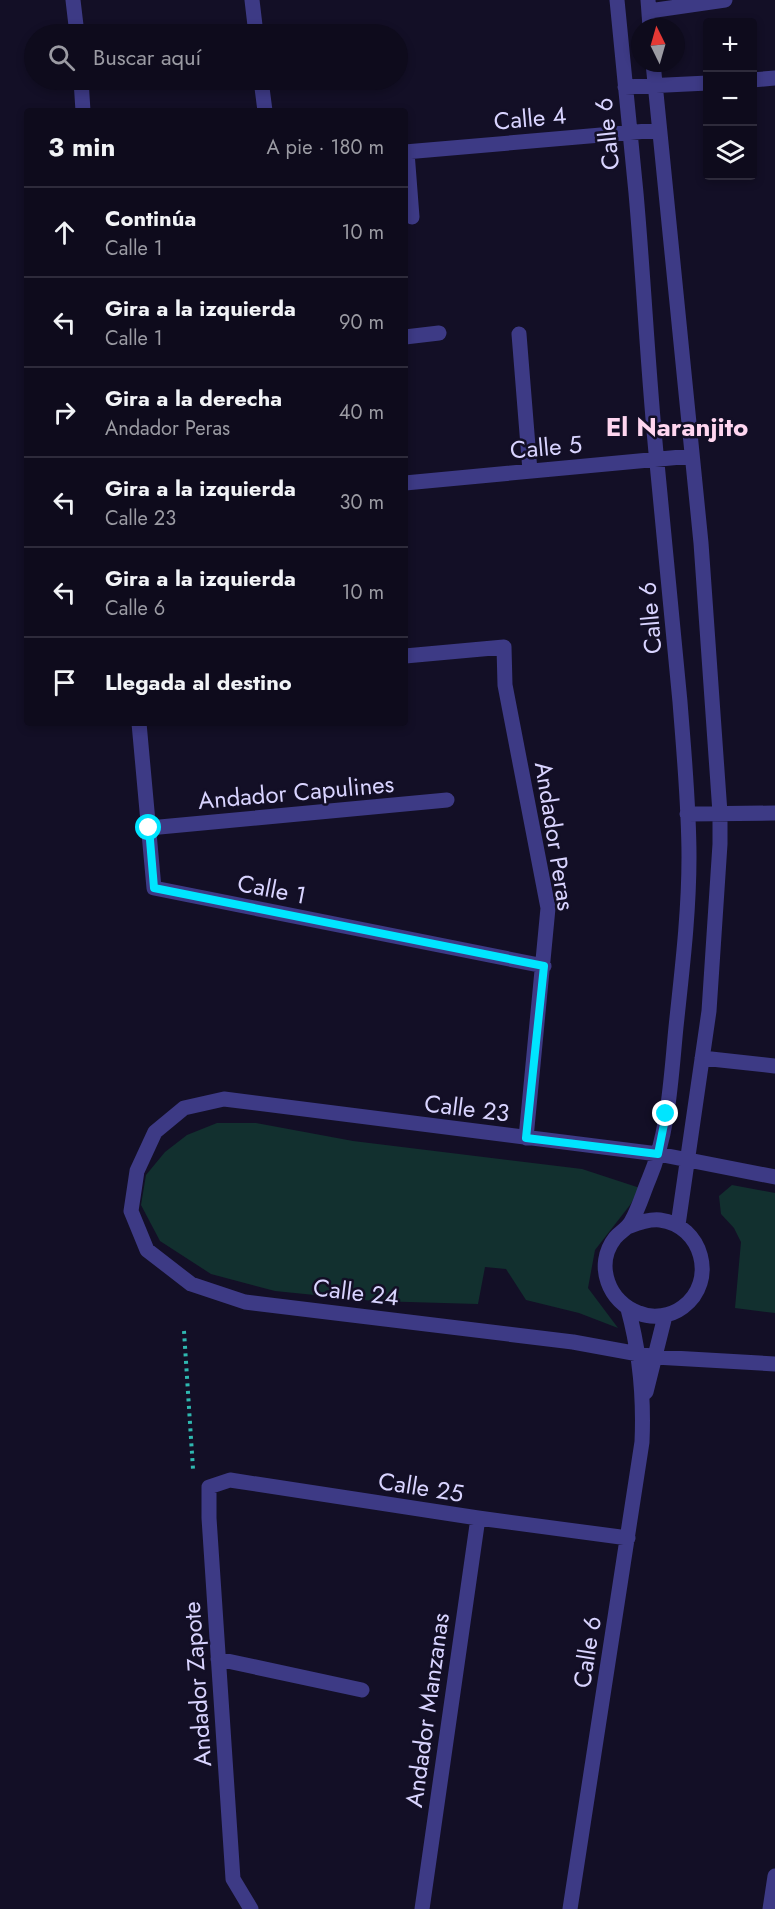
<!DOCTYPE html>
<html lang="es">
<head>
<meta charset="utf-8">
<style>
  :root { --surface:#0e0b1c; --page:#171425; --text:#f1f3f6; --muted:#9b9ba3; --line:#2e2b3b }
  body { margin:0; font-family:Jost,sans-serif; background:var(--page); color:var(--text) }
  .controls { position:absolute; right:18px; top:18px; display:grid; overflow:hidden; border-radius:6px; box-shadow:0 3px 9px #0003 }
  .controls button { width:54px; height:54px; display:grid; place-items:center; padding:0; border:0; border-bottom:2px solid var(--line); background:var(--surface); color:var(--text); font:30px sans-serif }
  .compass { position:absolute; left:631px; top:18px; width:54px; height:54px; border-radius:50%; background:var(--surface); box-shadow:0 3px 9px #0003; rotate:355deg }
  .stop { position:absolute; width:18px; height:18px; margin:-14px; border:4px solid #00e5ff; border-radius:50%; background:#fff }
  .stop.end { background:#00e5ff; border-color:#fff; box-shadow:0 2px 6px #0008 }
  .list { margin:0; padding:0; list-style:none }
  h2 { display:flex; justify-content:space-between; align-items:center; height:78px; margin:0; padding:0 24px; font-size:26px }
  h2 small { font-size:20px; font-weight:400; color:var(--muted) }
  .list li { display:grid; grid-template-columns:39px 1fr auto; gap:18px; align-items:center; box-sizing:border-box; height:90px; padding:0 24px; border-top:2px solid var(--line) }
  .list b { display:block; font-size:22px; white-space:nowrap }
  .list p { margin:0; font-size:20px; white-space:nowrap; color:var(--muted) }
  .list em { font-size:20px; font-style:normal; color:var(--muted) }
  .icon { flex:none; width:33px; height:33px; fill:none; stroke:currentColor; stroke-width:2; stroke-linecap:round; stroke-linejoin:round }
  .map { position:relative; flex:none; width:775px; height:1909px; overflow:hidden }
  .search { position:absolute; background:var(--surface); box-shadow:0 3px 9px #0003; left:24px; top:24px; width:384px; height:66px; display:flex; align-items:center; gap:15px; box-sizing:border-box; padding:0 21px; border-radius:33px; color:var(--muted); font-size:22px }
  .panel { position:absolute; background:var(--surface); box-shadow:0 3px 9px #0003; left:24px; top:108px; width:384px; height:618px; border-radius:6px }
  .map>svg:first-child { display:block }
  .green { fill:#12302f }
  .lines { fill:none; stroke-linecap:round; stroke-linejoin:round }
  .path { stroke:#2fb8b0; stroke-width:4; stroke-dasharray:3 4.5; stroke-linecap:butt }
  .minor { stroke:#3d3a85; stroke-width:15 }
  .route { stroke:#00e5ff; stroke-width:8 }
  .labels { text-anchor:middle; dominant-baseline:central; stroke-width:5; stroke-linejoin:round; paint-order:stroke }
  .street-label { font-size:24px; fill:#d9d4ff; stroke:#130f26 }
  .neighbourhood-label { font-size:26px; font-weight:bold; fill:#ffd6f0; stroke:#130f26 }
</style>
</head>
<body>
<div class="map">
<svg width="775" height="1909" viewBox="0 0 775 1909">
  <rect width="100%" height="100%" fill="#130f26"/>
  <path class="green" d="M217,1123h39l97,18 229,28 58,19 -10,17 -35,45 -7,38 30,40 -39,-15 -53,-13 -20,-31 -21,-2 -7,37 -104,-3 -99,-10 -64,-17 -51,-33 -19,-36 5,-30 19,-23 22,-17z
    M732,1185l43,8v120l-40,-5 6,-66 -7,-14 -13,-14 -2,-18z"/>
  <g class="lines">
    <path class="path" d="M184,1331l9,138 2,2"/>
    <path class="minor" d="M73,0l4,34
      M252,0l4,34
      M617,0c6,64 13,129 19,193 8,90 12,180 21,270 7,80 16,159 23,239 4,52 9,103 9,155 0,57 -7,113 -13,170 -5,50 -7,105 -27,152 -6,14 -10,29 -18,43 -4,7 -11,10 -16,16 -21,27 -6,65 24,75 14,6 32,3 44,-6 35,-26 19,-82 -23,-87 -11,-1 -20,2 -30,6
      M648,0l2,27
      M649,11l76,-11
      M653,63l48,480 19,270v31l-11,167 -31,214
      M81,80l2,31
      M261,80l4,31
      M752,80l23,-2
      M625,87l83,-4
      M405,152l254,-22
      M407,152l5,65
      M519,334l11,137
      M405,337l34,-4
      M405,483l287,-27
      M405,656l99,-9 1,38 43,223 -22,230
      M139,723l15,165 390,78
      M687,814l88,-1
      M149,828l298,-28
      M702,1058l73,8
      M775,1177l-117,-23 -434,-55 -40,9 -29,24 -18,39 -6,40 16,39 44,34 54,18 328,40 82,15 120,7
      M646,1392l19,-76
      M218,1659l144,31
      M251,1909l-18,-30 -24,-361v-31l21,-7 248,38 150,20
      M422,1909l56,-391
      M570,1909l72,-467c2,-45 -2,-89 -14,-133
      M770,1909l5,-33"/>
  </g>
  <g class="lines">
    <path class="route" d="M149,828l5,60 390,78 -18,172 132,16 8,-40"/>
  </g>
  <g class="labels">
    <g class="street-label">
      <text transform="translate(530 118) rotate(-5)">Calle 4</text>
      <text transform="translate(607 134) rotate(-96)">Calle 6</text>
      <text transform="translate(546 447) rotate(-5)">Calle 5</text>
      <text transform="translate(650 618) rotate(-95)">Calle 6</text>
      <text transform="translate(296 792) rotate(-5)">Andador Capulines</text>
      <text transform="translate(555 836) rotate(81)">Andador Peras</text>
      <text transform="translate(272 889) rotate(11)">Calle 1</text>
      <text transform="translate(467 1108) rotate(7)">Calle 23</text>
      <text transform="translate(356 1292) rotate(7)">Calle 24</text>
      <text transform="translate(421 1487) rotate(9)">Calle 25</text>
      <text transform="translate(587 1652) rotate(-81)">Calle 6</text>
      <text transform="translate(197 1684) rotate(-94)">Andador Zapote</text>
      <text transform="translate(427 1710) rotate(-82)">Andador Manzanas</text>
    </g>
    <g class="neighbourhood-label">
      <text x="677" y="427">El Naranjito</text>
    </g>
  </g>
</svg>
<div class="controls">
<button>+</button>
<button>−</button>
<button><svg class="icon" aria-label="layers" viewBox="0 0 24 24"><path d="M12 4l9 5-9 5-9-5zM3 14l9 5 9-5"/></svg></button>
</div>
<svg class="compass" viewBox="-18 -18 36 36"><path d="M0-13l5 13h-10z" fill="#e53935"/><path d="M0 13l5-13h-10z" fill="#9b9ba3"/></svg>
<div class="stop" style="left:149px;top:828px"></div>
<div class="stop end" style="left:666px;top:1114px"></div>
<div class="search"><svg class="icon" aria-label="search" viewBox="0 0 24 24"><circle cx="10" cy="10" r="6"/><path d="M15 15l6 6"/></svg>Buscar aquí</div>
<section class="panel">
<h2>3 min<small>A pie · 180 m</small></h2>
<ul class="list">
<li><svg class="icon" aria-label="ahead" viewBox="0 0 24 24"><path d="M12 20V5M6 11l6-6 6 6"/></svg><div><b>Continúa</b><p>Calle 1</p></div><em>10 m</em></li>
<li><svg class="icon" aria-label="left" viewBox="0 0 24 24"><path d="M17 20v-9H6M10 6l-5 5 5 5"/></svg><div><b>Gira a la izquierda</b><p>Calle 1</p></div><em>90 m</em></li>
<li><svg class="icon" aria-label="right" viewBox="0 0 24 24"><path d="M7 20v-9h11M14 6l5 5-5 5"/></svg><div><b>Gira a la derecha</b><p>Andador Peras</p></div><em>40 m</em></li>
<li><svg class="icon" aria-label="left" viewBox="0 0 24 24"><path d="M17 20v-9H6M10 6l-5 5 5 5"/></svg><div><b>Gira a la izquierda</b><p>Calle 23</p></div><em>30 m</em></li>
<li><svg class="icon" aria-label="left" viewBox="0 0 24 24"><path d="M17 20v-9H6M10 6l-5 5 5 5"/></svg><div><b>Gira a la izquierda</b><p>Calle 6</p></div><em>10 m</em></li>
<li><svg class="icon" aria-label="arrive" viewBox="0 0 24 24"><path d="M6 21V4h12l-3 4 3 4H6"/></svg><div><b>Llegada al destino</b></div></li>
</ul>
</section>
</div>
</body>
</html>
